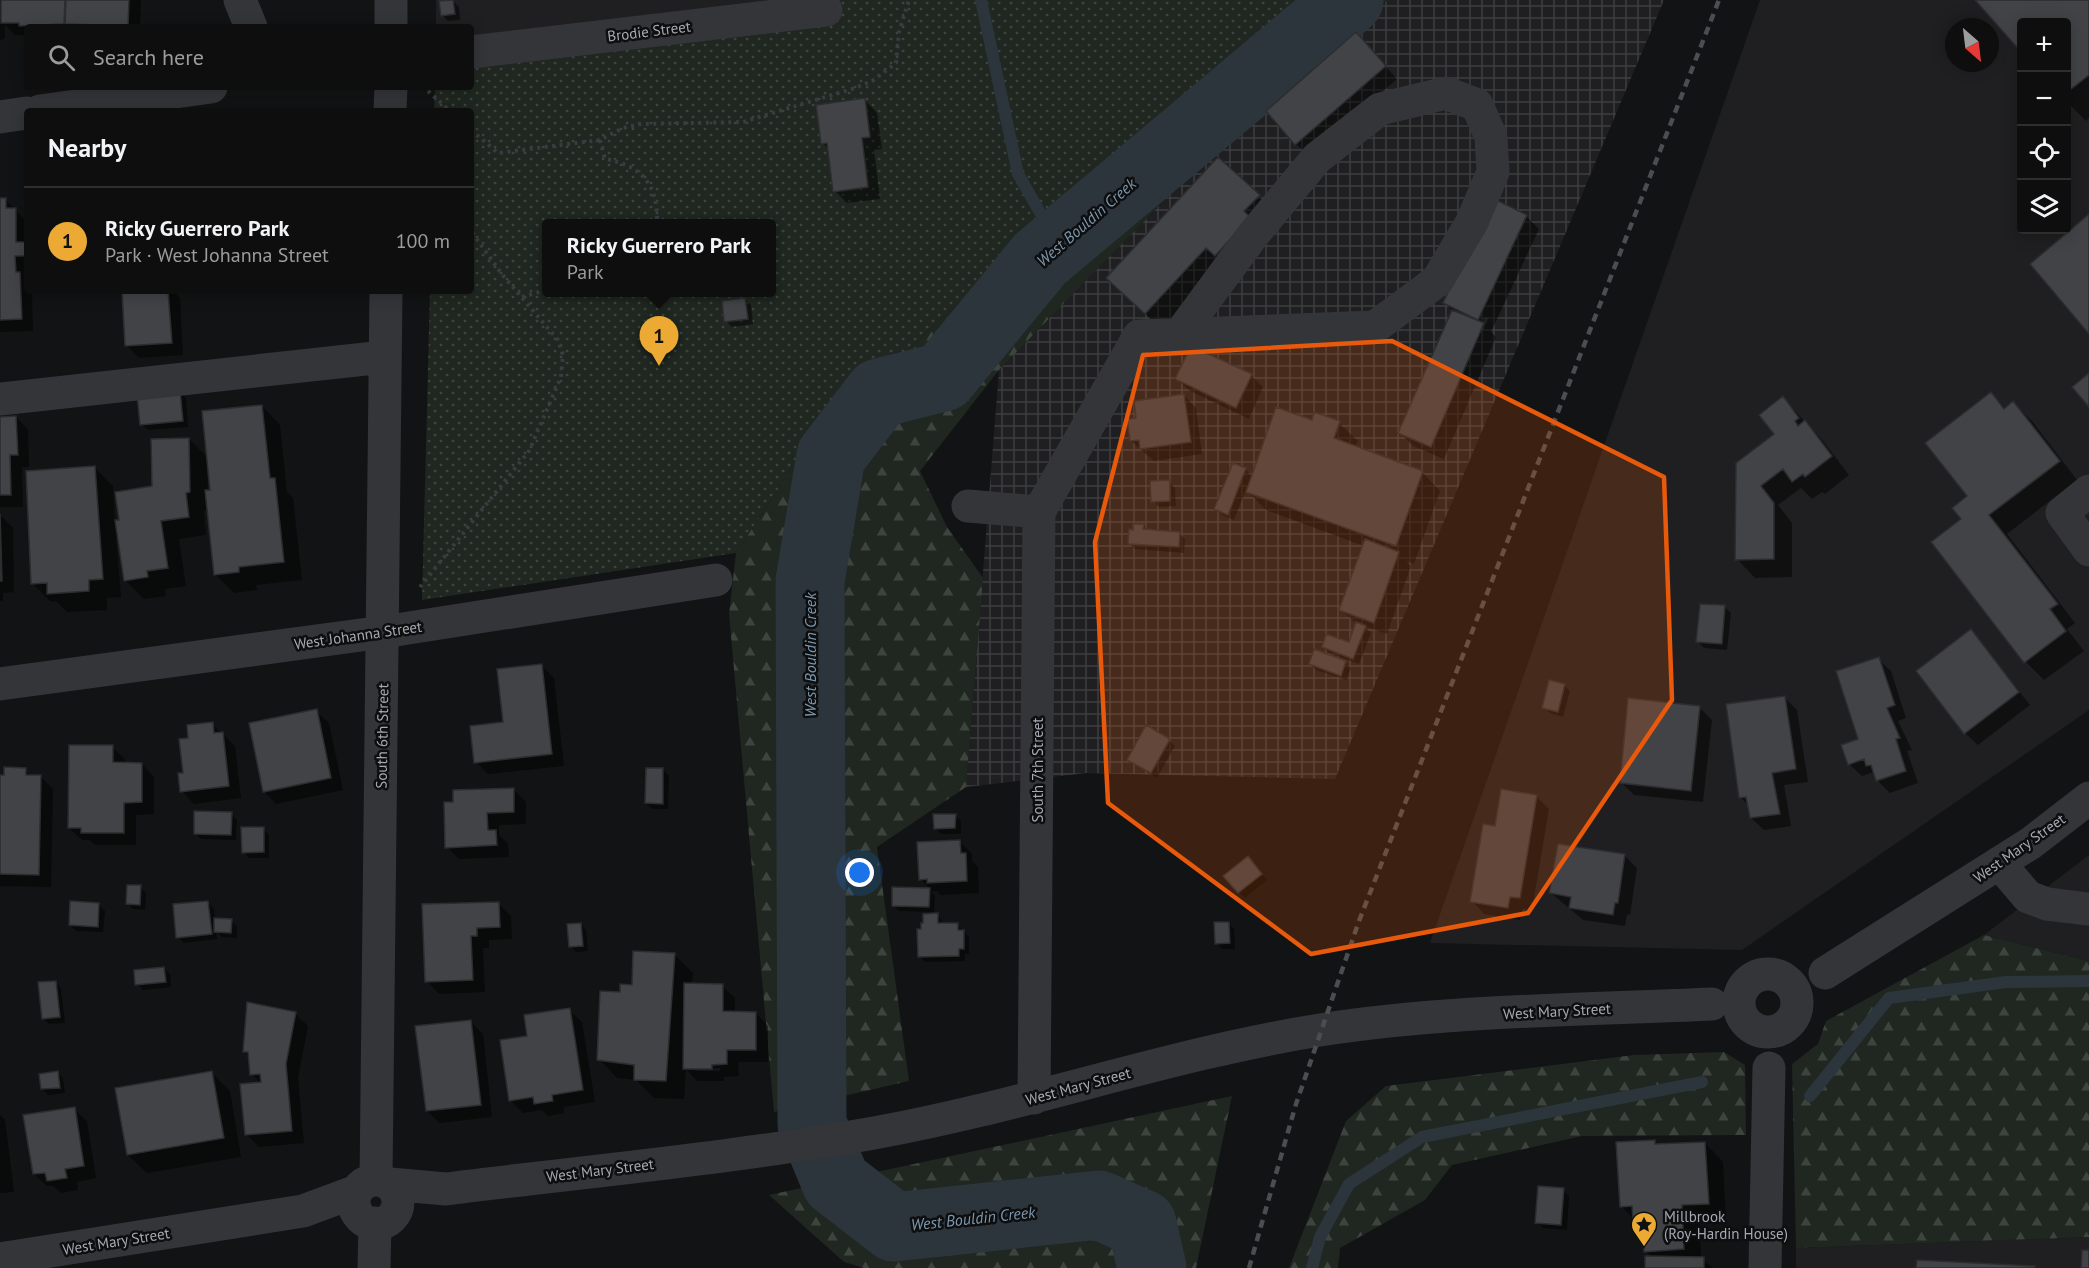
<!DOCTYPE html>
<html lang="en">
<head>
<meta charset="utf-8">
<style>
  :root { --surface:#0e0e0f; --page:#1c1c1d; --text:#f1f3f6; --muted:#9b9c9e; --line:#2e2e2f; --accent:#eca933 }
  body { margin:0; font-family:"PT Sans",sans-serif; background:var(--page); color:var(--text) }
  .controls { position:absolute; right:18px; top:18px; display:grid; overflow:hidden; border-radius:6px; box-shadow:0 3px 15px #0003 }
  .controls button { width:54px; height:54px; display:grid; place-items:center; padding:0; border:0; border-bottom:2px solid var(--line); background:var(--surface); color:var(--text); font:30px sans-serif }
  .compass { position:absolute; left:1945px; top:18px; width:54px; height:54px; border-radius:50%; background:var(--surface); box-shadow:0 3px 15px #0003; rotate:152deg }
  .you { position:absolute; left:860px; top:873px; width:21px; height:21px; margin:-15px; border:4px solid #fff; border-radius:50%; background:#1a73e8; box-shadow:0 0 0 9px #1a73e833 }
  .badge { display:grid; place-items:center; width:39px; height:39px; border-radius:50%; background:var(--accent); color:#111; font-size:20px; font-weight:700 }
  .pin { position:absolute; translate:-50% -50px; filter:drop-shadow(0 2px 3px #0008) }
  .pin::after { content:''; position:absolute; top:32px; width:21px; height:18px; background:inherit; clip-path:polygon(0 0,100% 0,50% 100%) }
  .popup { position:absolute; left:542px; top:219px; width:234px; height:78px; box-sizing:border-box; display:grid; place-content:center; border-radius:6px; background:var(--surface); filter:drop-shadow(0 2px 4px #0005); font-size:20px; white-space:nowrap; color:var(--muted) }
  .popup b { font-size:22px; color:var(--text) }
  .popup::after { content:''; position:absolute; left:50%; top:100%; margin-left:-12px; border:12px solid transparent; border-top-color:var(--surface) }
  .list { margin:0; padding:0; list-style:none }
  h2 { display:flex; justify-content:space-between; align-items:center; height:78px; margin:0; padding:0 24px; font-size:26px }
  h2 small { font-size:20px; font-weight:400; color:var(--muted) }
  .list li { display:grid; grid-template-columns:39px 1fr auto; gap:18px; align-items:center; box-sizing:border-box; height:108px; padding:0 24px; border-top:2px solid var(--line) }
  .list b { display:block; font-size:22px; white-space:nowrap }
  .list p { margin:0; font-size:20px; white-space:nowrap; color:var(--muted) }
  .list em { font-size:20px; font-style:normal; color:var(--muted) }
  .icon { flex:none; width:33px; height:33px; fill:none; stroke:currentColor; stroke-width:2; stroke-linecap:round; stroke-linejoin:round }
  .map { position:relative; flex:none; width:2089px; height:1268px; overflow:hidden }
  .search { position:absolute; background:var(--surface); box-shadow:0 3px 15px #0003; left:24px; top:24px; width:450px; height:66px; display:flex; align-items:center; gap:15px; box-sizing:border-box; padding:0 21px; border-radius:6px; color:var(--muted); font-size:22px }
  .panel { position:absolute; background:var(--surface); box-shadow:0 3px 15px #0003; left:24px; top:108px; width:450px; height:186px; border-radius:6px }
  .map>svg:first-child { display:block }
  .built { fill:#1f1f21; fill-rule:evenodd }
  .industrial { fill:url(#industrial-grid) }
  .forest { fill:url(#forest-firs) }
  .park { fill:url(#park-dots); fill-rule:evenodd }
  .shadow { fill:#0007; fill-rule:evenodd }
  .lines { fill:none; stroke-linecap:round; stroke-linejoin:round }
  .stream { stroke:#2c353c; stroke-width:12 }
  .river { stroke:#2c353c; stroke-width:69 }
  .building { fill:#414347; stroke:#2d2d30; stroke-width:1.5 }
  .path { stroke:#3a3c40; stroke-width:4; stroke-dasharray:3 4.5; stroke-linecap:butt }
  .minor { stroke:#343539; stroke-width:33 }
  .rail { stroke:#4b4d52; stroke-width:4.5; stroke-dasharray:8 6; stroke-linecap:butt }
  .marked { fill:#e8590c; fill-opacity:0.2; stroke:#e8590c; stroke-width:4.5; stroke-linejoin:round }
  .labels { text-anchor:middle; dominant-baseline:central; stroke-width:5; stroke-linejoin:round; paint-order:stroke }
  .street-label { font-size:15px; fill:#a4aab4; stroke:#0e0e0f }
  .poi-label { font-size:15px; fill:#a4aab4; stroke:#0e0e0f; text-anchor:start }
  .water-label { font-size:16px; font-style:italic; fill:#7c98af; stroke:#0e0e0f }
</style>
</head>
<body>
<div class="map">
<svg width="2089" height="1268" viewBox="0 0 2089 1268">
  <defs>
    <pattern id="industrial-grid" width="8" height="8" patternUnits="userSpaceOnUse" patternTransform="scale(1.5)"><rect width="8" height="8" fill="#1f1f21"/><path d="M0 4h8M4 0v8" fill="none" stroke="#3d3d3f"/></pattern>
    <pattern id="forest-firs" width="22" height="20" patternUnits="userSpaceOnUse" patternTransform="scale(1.5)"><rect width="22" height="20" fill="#1f2720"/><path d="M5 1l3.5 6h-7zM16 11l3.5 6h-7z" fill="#3d443e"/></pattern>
    <pattern id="park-dots" width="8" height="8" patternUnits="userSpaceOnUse" patternTransform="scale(1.5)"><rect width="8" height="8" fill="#1f2720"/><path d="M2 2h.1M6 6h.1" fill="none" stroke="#3d443e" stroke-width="1.8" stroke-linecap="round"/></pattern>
  </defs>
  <rect width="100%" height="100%" fill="#121314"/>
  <path class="built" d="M436,0h336l-301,38v-11h-35z
    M1760,0h329v710l-347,240 -312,-7zM2022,22h44v208h-44zM1954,27h36v36h-36z
    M2089,855v106l-105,-26z
    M2089,1237v31h-293v-20z"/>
  <path class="industrial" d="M1388,0h276l-329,779 -249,-6 -120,14 33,-417 256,-263z"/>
  <path class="forest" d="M1315,0h73l-133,107 -256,263 -79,101 27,56 36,51 -17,209 -89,60 32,234 -135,31 -45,-498 7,-61 73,-111 309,-287z
    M1984,935l105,26v276l-293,11 -4,-184 26,-20 8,-23z
    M1724,1052l21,13 1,70 -164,1 -130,29 -27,35 -85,48 -2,20h-49l57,-147 40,-35 248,-31z
    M1232,1096l-36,172h-332l-20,-6 -75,-67z"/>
  <path class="park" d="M772,0h543l-197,155 -309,287 -73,111 -314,47 8,-309h41v-180h-37l1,-24h36v-49zM546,224h225v68h-225z"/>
  <path class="shadow" d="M0,0h141l-1,27h-113v8h-12l-10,-10v14l-5,1z
    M1977,0h112v118l-3,3 -20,-20v-79h-44z
    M453,1l6,6 1,13 -12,1 -6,-6z
    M1368,47l29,32 -88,77 -13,-12z
    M865,100l12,13 5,36 -8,1 6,49 -33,4 -12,-12 -6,-41 -6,-7z
    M1259,196l18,18 -113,118 -56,-54z
    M0,199h5l22,23v69h5l1,40 -33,1z
    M1526,216l13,13 -48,103 5,5 -52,122 -31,-13 -13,-13 53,-122 -8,-8zM1485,318l3,1 -5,11 -2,-2z
    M123,291h50l7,7 3,57 -44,3 -13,-13z
    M745,299l6,6 2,19 -21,3 -6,-6z
    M1251,375l12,12 -14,32 -59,-28 -13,-12z
    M180,392l6,6 2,29 -40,3 -6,-6z
    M1991,394l15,15 7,-6 19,18 45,59 -70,54 68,89 -8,6 17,22 -40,29 -18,-18 -93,-120 30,-23z
    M1184,395l12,13 6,46 -48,7 -23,-20 7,-22z
    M1783,398l40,43 26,34 -24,19 -3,-2 -10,7 -11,-11 -23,17 14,18v54l-37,1 -18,-19 39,-125z
    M262,406l18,19 7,67 6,6 9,82 -46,5 1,5 -23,3 -19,-19 -7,-64 -4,1 2,24 -27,4 7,47 -21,3 1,7 -22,3 -19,-19 -6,-44 -3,1 5,60 -14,1v12l-40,2 -11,-11 -5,1 -19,-19 62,-116 19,19 2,36 5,-1 33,-33 36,-49 20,20zM210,470l2,21h-4l-1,-20z
    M16,417l12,13 1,37h-7l1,40h-23v-89z
    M1313,422l26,1 19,18 -3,7 67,24 18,19 -26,73 -8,-3 5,5 -24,68 -23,-8 7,7 -12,31 -30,-11 -6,-6 27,-3 7,-20 -16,-14 23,-64 -98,-36 -20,-20 -12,30 -12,-5 -6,-6 18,-44 12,5 7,7z
    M1169,482l6,6 1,18 -17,1 -6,-6z
    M0,515l13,13 1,64 -11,1v8h-3z
    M1143,526l5,5 31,2 6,6 -1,14 -49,-4 -6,-6 5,-11z
    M1725,607l6,6 -4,37 -23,-2 -6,-6z
    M1971,631l59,74 -52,40 -13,-12z
    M1878,659l13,12 15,47 -8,3 14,29 -5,1 11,32 -28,10 -13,-13 -2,-8 -13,4 -13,-12 11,-24z
    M1345,662l6,6 -4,12 -31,-10 -6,-6z
    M542,666l12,12 10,88 -76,8 -12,-12 29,-39z
    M1564,685l6,6 -7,26 -13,-4 -6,-6z
    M1785,698l12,12 11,72 -24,3 7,41 -27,4 -13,-12 -2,-12 -9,-9z
    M1699,707l13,13 -9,82 -69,-7 -12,-12z
    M316,711l13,12 14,67 -67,14 -12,-13z
    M212,724l23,22 6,52 -47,6 -12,-13 8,-52z
    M1169,740l6,6 -18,32 -28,-18z
    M112,747l13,12v5h17l12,13v37l-18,1v30h-41l-5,-5h-8l-13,-12z
    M25,770l7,7h9l12,12 -2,98 -51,-1v-110z
    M663,770l6,6 -1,33h-16l-6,-6z
    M513,789l13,13v22l-27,1v10l9,9 1,13 -50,2 -12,-12z
    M1536,796l13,13 -17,101 -9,-1 -3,11 -36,-6 -12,-13 24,-73z
    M231,814l6,6 -1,20 -35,-1 -6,-6z
    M955,815l6,6v13h-20l-6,-6z
    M263,829l6,6v23h-20l-6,-6z
    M960,842l12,12v7l6,6 1,26 -38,2 -4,-4 -6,1 4,3 -1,17 -35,-1 -6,-6 1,-17 37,1 -11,-10z
    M1625,856l12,12 -7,47 -3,-1 -2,12 -42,-6 -32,-27z
    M1254,864l13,16 -22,18 -6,-6z
    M140,887l6,6 -1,17 -12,-1 -5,-6z
    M208,903l6,6 1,11h16l6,6v12l-15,-1 -6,-6 1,8 -33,4 -6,-6z
    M498,903l13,13 1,23 -23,1v8h-6l2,44 -46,2 -12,-13z
    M99,905l6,6 -2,21 -27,-1 -6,-6z
    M938,915l6,10 13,-1 12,13v17h-4v7l-40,1 -6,-6 3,-26z
    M1228,923l6,6 1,20h-13l-6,-6z
    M580,924l6,6 2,21 -12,1 -6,-6z
    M674,954l19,19 -1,12 30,1 13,12v15h21l12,13v36h-30l1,14 -15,1v4h-27l-11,-12 -2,30 -30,-1 -18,-18 -19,-2 -18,-19 22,-65zM695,1068h25v3h-25z
    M164,968l6,6 1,13 -28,3 -6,-6z
    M55,982l6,6 4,35 -16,1 -6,-6z
    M569,1010l13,12 13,80 -31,5v6l-16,3 -6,-6 -19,3 -12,-12 18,-64z
    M295,1014l13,12 -10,52 6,65 -45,4 -12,-12 14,-51 -9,-10 -2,-16 -6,-6z
    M470,1021l13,13 9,83 -52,6 -13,-12z
    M211,1072l19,19 11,66 -94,16 -19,-18z
    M57,1073l6,5 2,15 -17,2 -6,-6z
    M74,1109l13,12 9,57 -19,4 1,8 -17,3 -8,-7h-6l-13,-12z
    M0,1115l5,5 9,72 -14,1z
    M1654,1142l4,4 47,-3 18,19 3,60 -26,1 1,35 12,10h-66l5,-10 -6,-7 -1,-20 -24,-25z
    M1563,1190l6,6 -2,34 -24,-2 -6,-6z"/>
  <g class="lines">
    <path class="stream" d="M981,0l37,174 40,70
      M1810,1096l79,-98 117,-16 83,-1
      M1312,1268l8,-31 29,-53 73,-47 280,-55"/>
    <path class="river" d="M1152,1268l-10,-44 -43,-19 -205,22 -58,-45 -24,-58 -2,-543 21,-125 48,-63 64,-16 97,-118 309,-259"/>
  </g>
  <path class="building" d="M1,0h64l-1,24 -45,2v-3h-18z
    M66,0h63l-1,26 -63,-2z
    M453,0l2,14 -14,2 -2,-15z
    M1975,0h114v75l-23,18v-71h-44v31z
    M1356,32l30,34 -91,79 -29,-34z
    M865,98l5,39 -8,1 6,49 -35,5 -6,-49 -6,1 -5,-39z
    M1218,157l42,38 -16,16 6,6 -35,39 -9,-8 -61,66 -39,-36z
    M0,198h6v10h10v34h11v14h-12l1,16h4l2,47 -22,1z
    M1492,198l35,17 -49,105 -35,-17z
    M2089,214v120l-59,-70z
    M122,291h46l4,52 -47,3z
    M745,298l3,21 -24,3 -2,-21z
    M1452,310l32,13 -53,124 -33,-14z
    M1191,346l61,28 -16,34 -61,-29z
    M2089,373v34l-17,-20z
    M180,390l3,31 -43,4 -3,-31z
    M1991,392l13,17 9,-8 47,60 -71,54 69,89 -8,5 16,22 -42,32 -93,-121 30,-23 -9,-11 15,-12 -42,-53z
    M1184,394l7,48 -51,7 -1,-9 -9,1 -3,-22 9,-1 -2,-17z
    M1783,396l16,22 -4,3 3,5 7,-6 27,36 -27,21 -2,-3 -11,8 -9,-13 -22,17 13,17v56l-39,1 1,-97 38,-29 -15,-19z
    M262,405l8,73h5l9,84 -45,5v5l-25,3 -9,-85h5l-8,-79z
    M1276,407l36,13 2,-8 26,9 -6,17 89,33 -27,75 -150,-54z
    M16,416l2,39h-8l1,40h-11v-78z
    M189,438l1,54 -4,1 3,24 -28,4 7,47 -21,3 1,6 -24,4 -9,-61h4l-4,-28 37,-6 -1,-47z
    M1233,463l13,5 -18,47 -14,-6z
    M95,466l8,113 -14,1v11l-42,3v-11l-16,1 -5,-113z
    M1170,480v21l-19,1 -1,-21z
    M0,514l2,67h-2z
    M1133,524h11l-1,5 37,3 -1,15 -51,-3 1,-15 4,1z
    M1365,539l34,13 -25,71 -35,-13z
    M1700,604l25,1 -3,39 -26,-2z
    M1356,622l10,4 -13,33 -31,-12 4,-13 23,8z
    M1971,629l48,63 -55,42 -48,-63z
    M1314,649l32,12 -5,15 -32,-12z
    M1879,657l16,48 -8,3 13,30 -4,1 10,32 -30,10 -5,-16 -5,1 -2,-7 -16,6 -7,-20 17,-6 -22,-68z
    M542,664l10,90 -78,9 -4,-37 33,-4 -6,-53z
    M1549,680l16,4 -7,28 -16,-4z
    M1785,696l11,73 -24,4 8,41 -30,4 -4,-21 -7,1 -13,-94z
    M1628,698l72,8 -9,85 -71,-8z
    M317,709l14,69 -68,14 -14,-69z
    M213,722l1,11 9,-1 6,54 -49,6 -2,-19h5l-4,-34 9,-1 -1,-13z
    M1146,725l24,14 -19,34 -24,-13z
    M69,745h44v17l29,1v39l-18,1v30h-43v-5h-13z
    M4,767l22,1v7h15l-2,100 -39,-1v-99h4z
    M646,768h17v36l-18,-1z
    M514,788v24l-27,1 1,17h8l1,15 -52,3 -1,-46h9v-12z
    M1501,789l36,6 -17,103 -10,-1 -2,11 -38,-6 13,-78 12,2z
    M194,811l38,1 -1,23 -37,-1z
    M933,814h23l-1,14 -21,1z
    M241,827h23v25l-22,1z
    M960,840l1,13h5l1,28 -40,2v-4l-8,1 -2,-38z
    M1558,844l67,10 -7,49h-3l-2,12 -44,-7 2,-11 -22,-4z
    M1248,856l14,18 -24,19 -15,-17z
    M127,885h14l-1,20 -14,-1z
    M892,887l38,1 -1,19 -37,-1z
    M70,901l29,2 -1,24 -29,-2z
    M208,901l4,33 -36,4 -3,-34z
    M499,902l1,25 -23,1v8h-6l2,44 -48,2 -3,-78z
    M938,913v10h20v7h6v19h-5v7l-41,1 -1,-28h4v-6h2v-9z
    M214,918l18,1 -1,14 -17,-1z
    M1214,922h15l1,21 -15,1z
    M581,923l2,23 -14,1 -2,-23z
    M633,951l42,2 -9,128 -32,-1v-15l-37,-5 3,-69 20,1v-8l12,1z
    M164,967l2,15 -31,3 -1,-15z
    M56,981l4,36 -18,2 -4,-37z
    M684,983l39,1v27l33,1v38h-29v14l-15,1v4h-29z
    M247,1002l49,10 -10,52 6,67 -47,4 -5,-51 21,-2 -1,-8 -10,1 -2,-23h-5z
    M570,1008l13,82 -31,5 1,6 -19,3 -1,-7 -24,4 -9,-61 27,-4 -3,-21z
    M471,1020l10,85 -55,6 -11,-85z
    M58,1071l2,17 -19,1 -2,-15z
    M212,1071l12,67 -97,17 -12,-67z
    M75,1107l9,59 -19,3 2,9 -20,3 -2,-8 -12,1 -10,-59z
    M1655,1140v4l50,-2 4,62 -27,1 2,44 -40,3 -1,-32 -10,1 -1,-15 -12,1 -4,-65z
    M1538,1186l26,2 -3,37 -26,-2z
    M2082,1250h7v18h-8z
    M1645,1256l59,1v11h-59z
    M1917,1260l118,6v2h-119z"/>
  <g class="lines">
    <path class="path" d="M428,91l22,20
      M471,130l27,23 102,-13 23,-12 18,-4 102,-2 112,-34 17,-7 24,-18 3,-31 10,-32
      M600,140l5,19c38,7 53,26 52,65
      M471,144l1,-13
      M522,297l24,-7
      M420,587l109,-136 32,-74 2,-22 -5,-15 -57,-67 -30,-42"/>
    <path class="minor" d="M240,0l11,27
      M391,0v27
      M471,52l355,-42
      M40,111l171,-24
      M390,111l1,-24
      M0,117l27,-4
      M0,399l384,-42
      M2089,491l-27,22 27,37
      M968,506l71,6 -5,586
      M1039,512l100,-176 236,-9 62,-46 35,-59 21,-50 -2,-35 -14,-32 -31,-12 -66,16 -63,49 -64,77 -73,99
      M0,684l383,-52 333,-52
      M1999,863l29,34 19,7 42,5
      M1825,973l206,-130 58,-45
      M1739 1003a29 29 0 1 1 58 0a29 29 0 1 1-58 0Z
      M376,1180l10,-889
      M354 1202a22 22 0 1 1 44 0a22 22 0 1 1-44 0Z
      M390,1184l56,5c143,-18 287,-31 428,-56 151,-27 295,-79 446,-103 129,-20 261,-20 392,-26
      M0,1259l303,-48 54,-20
      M374,1268l1,-45
      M1765,1268l4,-200"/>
    <path class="rail" d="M1249,1268l47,-164 63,-183 360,-921"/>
  </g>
  <path class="marked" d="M1392,341l272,136 8,223 -144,213 -217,41 -203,-151 -13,-261 48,-187z"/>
  <defs>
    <symbol id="sight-pin" viewBox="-11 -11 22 30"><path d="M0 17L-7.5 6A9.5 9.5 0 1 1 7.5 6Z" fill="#eca933" stroke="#0e0e0f"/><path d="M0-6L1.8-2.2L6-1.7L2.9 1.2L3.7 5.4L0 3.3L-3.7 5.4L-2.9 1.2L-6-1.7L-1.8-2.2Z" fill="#111"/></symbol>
  </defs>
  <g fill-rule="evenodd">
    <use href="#sight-pin" x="1629" y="1210" width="30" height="40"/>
  </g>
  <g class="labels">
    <g class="street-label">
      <text transform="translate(649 31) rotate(-7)">Brodie Street</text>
      <text transform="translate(358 635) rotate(-8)">West Johanna Street</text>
      <text transform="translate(382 736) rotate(-89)">South 6th Street</text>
      <text transform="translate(1037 770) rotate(-90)">South 7th Street</text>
      <text transform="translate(2019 848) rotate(-35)">West Mary Street</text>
      <text transform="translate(1557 1011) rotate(-3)">West Mary Street</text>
      <text transform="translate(1078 1086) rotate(-15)">West Mary Street</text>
      <text transform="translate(600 1170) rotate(-7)">West Mary Street</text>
      <text transform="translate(116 1241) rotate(-9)">West Mary Street</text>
    </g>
    <g class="poi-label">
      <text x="1664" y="1216">Millbrook<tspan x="1664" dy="17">(Roy-Hardin House)</tspan></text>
    </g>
    <g class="water-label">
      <text transform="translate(1086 222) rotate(-41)">West Bouldin Creek</text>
      <text transform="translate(810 655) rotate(-90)">West Bouldin Creek</text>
      <text transform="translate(973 1218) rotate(-6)">West Bouldin Creek</text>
    </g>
  </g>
</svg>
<div class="controls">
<button>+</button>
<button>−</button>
<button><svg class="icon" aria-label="locate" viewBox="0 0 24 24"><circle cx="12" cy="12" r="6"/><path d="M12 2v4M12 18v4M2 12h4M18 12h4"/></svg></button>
<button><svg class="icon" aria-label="layers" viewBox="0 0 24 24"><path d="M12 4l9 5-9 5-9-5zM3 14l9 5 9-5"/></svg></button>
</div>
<svg class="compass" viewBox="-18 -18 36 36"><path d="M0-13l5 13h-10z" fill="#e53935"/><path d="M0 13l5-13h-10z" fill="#9b9c9e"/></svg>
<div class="you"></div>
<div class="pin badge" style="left:659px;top:366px">1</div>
<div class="popup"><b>Ricky Guerrero Park</b>Park</div>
<div class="search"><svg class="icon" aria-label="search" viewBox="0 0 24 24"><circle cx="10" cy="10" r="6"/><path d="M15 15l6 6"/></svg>Search here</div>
<section class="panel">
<h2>Nearby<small></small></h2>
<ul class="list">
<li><span class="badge">1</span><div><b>Ricky Guerrero Park</b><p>Park · West Johanna Street</p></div><em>100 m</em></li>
</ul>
</section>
</div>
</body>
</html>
